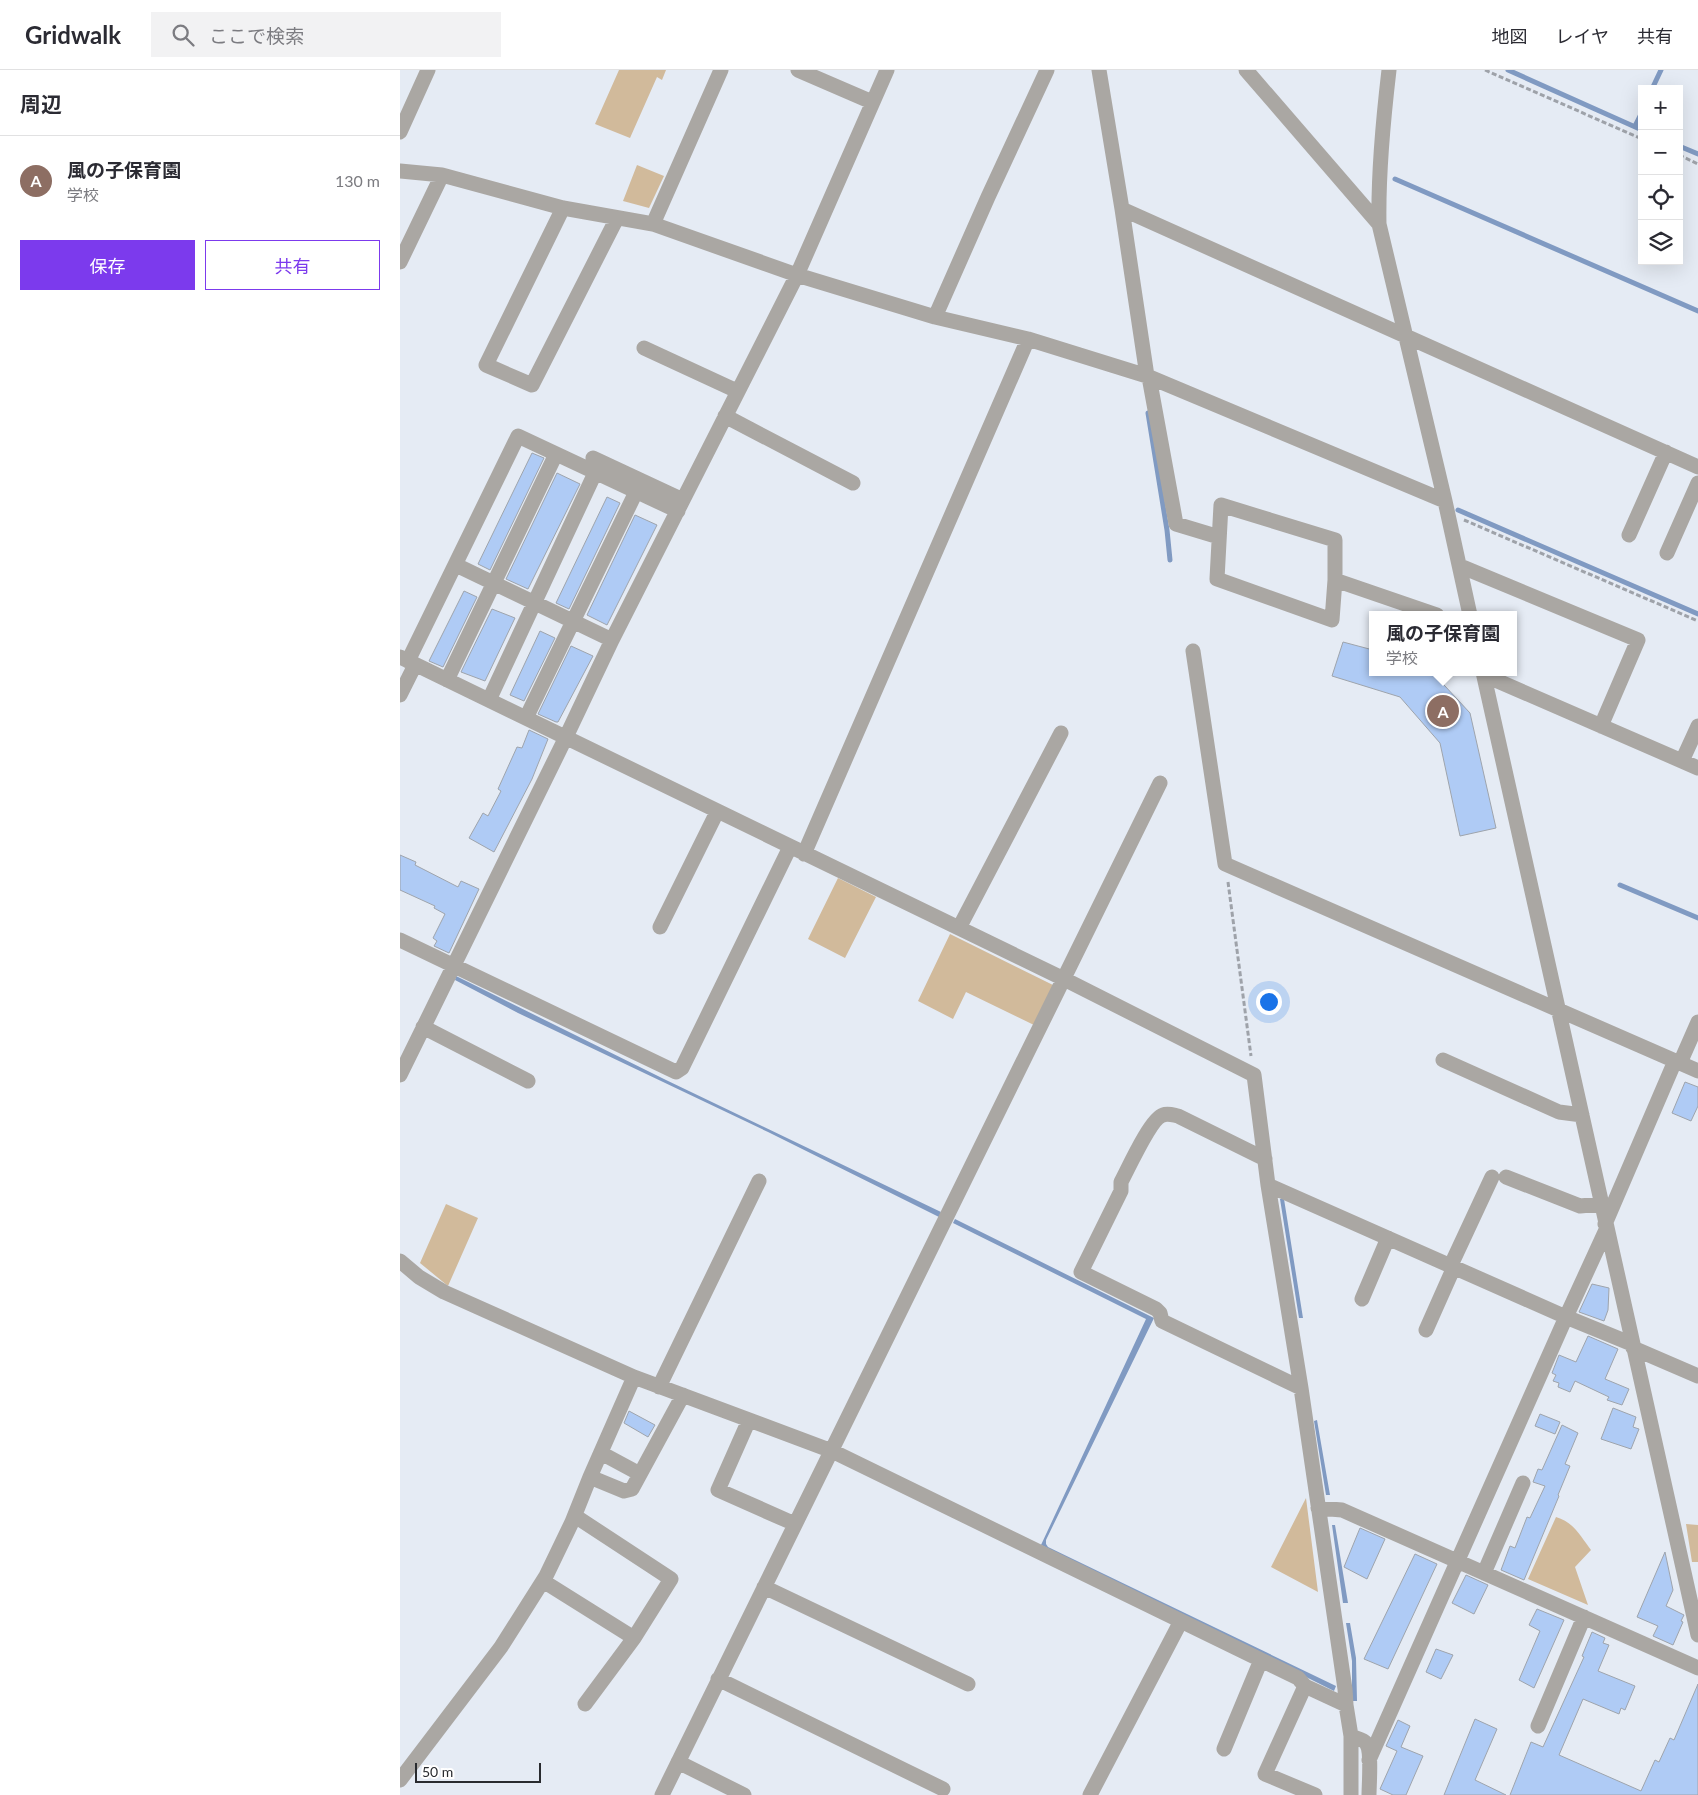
<!DOCTYPE html>
<html lang="ja">
<head>
<meta charset="utf-8">
<style>
  :root { --surface:#fff; --page:#f2f2f3; --text:#2b2b33; --muted:#7c7c81; --line:#e1e1e2; --accent:#7c3aed }
  body { margin:0; font-family:Lato,"Noto Sans JP",sans-serif; background:var(--page); color:var(--text) }
  .controls { position:absolute; right:15px; top:15px; display:grid; overflow:hidden; border-radius:0px; box-shadow:0 5px 20px #0002 }
  .controls button { width:45px; height:45px; display:grid; place-items:center; padding:0; border:0; border-bottom:1px solid var(--line); background:var(--surface); color:var(--text); font:25px sans-serif }
  .scale { position:absolute; left:15px; bottom:12px; width:126px; box-sizing:border-box; padding-left:5px; border:2px solid #292b2f; border-top:0; font-size:14px; line-height:18px; white-space:nowrap; color:#292b2f; -webkit-text-stroke:4px #fff; paint-order:stroke }
  .you { position:absolute; left:868px; top:931px; width:18px; height:18px; margin:-12px; border:4px solid #fff; border-radius:50%; background:#1a73e8; box-shadow:0 0 0 8px #1a73e833 }
  .badge { display:grid; place-items:center; width:32px; height:32px; border-radius:50%; background:var(--accent); color:#fff; font-size:16px; font-weight:700 }
  .pin { position:absolute; translate:-50% -50%; border:2px solid #fff; box-shadow:0 1px 5px #0006 }
  .popup { position:absolute; left:969px; top:541px; width:148px; height:65px; box-sizing:border-box; display:grid; place-content:center; border-radius:0px; background:var(--surface); filter:drop-shadow(0 1px 4px #0005); font-size:16px; white-space:nowrap; color:var(--muted) }
  .popup b { font-size:19px; color:var(--text) }
  .popup::after { content:''; position:absolute; left:50%; top:100%; margin-left:-10px; border:10px solid transparent; border-top-color:var(--surface) }
  .list { margin:0; padding:0; list-style:none }
  h2 { display:flex; justify-content:space-between; align-items:center; height:65px; margin:0; padding:0 20px; font-size:21px }
  h2 small { font-size:16px; font-weight:400; color:var(--muted) }
  .list li { display:grid; grid-template-columns:32px 1fr auto; gap:15px; align-items:center; box-sizing:border-box; height:90px; padding:0 20px; border-top:1px solid var(--line) }
  .list b { display:block; font-size:19px; white-space:nowrap }
  .list p { margin:0; font-size:16px; white-space:nowrap; color:var(--muted) }
  .list em { font-size:16px; font-style:normal; color:var(--muted) }
  .actions { display:flex; gap:10px; padding:15px 20px }
  .actions a { flex:1; padding:11px 0; border:1px solid var(--accent); border-radius:0px; text-align:center; font-size:18px; color:var(--accent) }
  .actions .main { background:var(--accent); color:#fff }
  .icon { flex:none; width:28px; height:28px; fill:none; stroke:currentColor; stroke-width:2; stroke-linecap:round; stroke-linejoin:round }
  .map { position:relative; flex:none; width:1298px; height:1725px; overflow:hidden }
  header { display:flex; align-items:center; gap:30px; box-sizing:border-box; height:70px; padding:0 25px; background:var(--surface); border-bottom:1px solid var(--line) }
  header strong { font-size:24px }
  nav { display:flex; gap:28px; margin-inline-start:auto; font-size:18px }
  .search { width:350px; height:45px; background:var(--page); display:flex; align-items:center; gap:12px; box-sizing:border-box; padding:0 18px; border-radius:0px; color:var(--muted); font-size:19px }
  main { display:flex }
  aside { flex:1; background:var(--surface) }
  .map>svg:first-child { display:block }
  .green { fill:#d1ba9b }
  .water { fill:#809ac2 }
  .lines { fill:none; stroke-linecap:round; stroke-linejoin:round }
  .stream { stroke:#809ac2; stroke-width:5 }
  .building { fill:#afcbf5; stroke:#9ea4ac }
  .path { stroke:#9ea2a9; stroke-width:3; stroke-dasharray:5 2.5; stroke-linecap:butt }
  .minor { stroke:#aaa7a3; stroke-width:15 }
</style>
</head>
<body>
<header>
<strong>Gridwalk</strong>
<div class="search"><svg class="icon" aria-label="search" viewBox="0 0 24 24"><circle cx="10" cy="10" r="6"/><path d="M15 15l6 6"/></svg>ここで検索</div>
<nav><a>地図</a><a>レイヤ</a><a>共有</a></nav>
</header>
<main>
<aside>
<h2>周辺<small></small></h2>
<ul class="list">
<li><span class="badge" style="background:#8d6e63">A</span><div><b>風の子保育園</b><p>学校</p></div><em>130 m</em></li>
</ul>
<div class="actions"><a class="main">保存</a><a>共有</a></div>
</aside>
<div class="map">
<svg width="1298" height="1725" viewBox="0 0 1298 1725">
  <rect width="100%" height="100%" fill="#e5ebf4"/>
  <path class="green" d="M219,0h47l-4,10 -5,-3 -27,61 -35,-14z
    M237,95l27,11 -15,32 -26,-7z
    M438,808l38,19 -31,61 -37,-19z
    M550,864l103,51 -19,40 -68,-33 -13,27 -35,-18z
    M46,1134l32,14 -30,68 -28,-23z
    M906,1428l12,94 -47,-25z
    M1156,1447c18,5 25,20 35,33l-16,17 13,38 -60,-26z
    M1286,1454l12,1v37h-6z"/>
  <path class="water" d="M56,906l210,104 275,132 -2,5 -171,-85 -250,-119 -63,-33z
    M880,1129h4l19,119h-4z
    M555,1149l199,99 -108,222v4l2,3 288,139 -2,5 -293,-146 105,-226 -193,-96z
    M917,1350l13,75h-4l-12,-74z
    M932,1455h3l13,78h-5z
    M946,1553h4l6,35 1,43h-5v-40z"/>
  <g class="lines">
    <path class="stream" d="M1108,0l134,60
      M1252,19l9,-19
      M1235,56l7,-14
      M1279,76l19,8
      M995,109l303,132
      M748,343l19,117 3,30
      M1058,440l240,104
      M1220,815l78,33"/>
  </g>
  <path class="building" d="M132,383l12,5 -54,112 -12,-6z
    M157,403l23,11 -52,105 -22,-10z
    M207,427l13,6 -51,106 -13,-6z
    M235,445l22,10 -50,100 -20,-10z
    M64,521l13,6 -34,70 -14,-6z
    M92,539l23,9 -30,63 -24,-9z
    M140,561l15,7 -31,63 -14,-6z
    M943,572l30,8v22h59l38,41 26,115 -36,8 -20,-93 -40,-46 -68,-21z
    M171,576l22,10 -35,66h-2l-18,-8z
    M129,660l19,9 -16,40 -38,73 -25,-14 14,-25 5,3 13,-25 -3,-2 19,-42 5,1z
    M0,785l16,7 -1,3 43,22 3,-6 18,8 -30,64 -15,-7 3,-5 -4,-3 12,-24 -11,-6 1,-2 -35,-16z
    M1285,1012l13,5v19l-7,15 -19,-8z
    M1192,1214l17,4 -1,22 -4,11 -25,-9z
    M1188,1266l30,13 -13,30 24,10 -7,16 -15,-5 2,-3 -34,-16 -5,11 -12,-5 1,-4 -6,-2 3,-6 -4,-2 7,-18 17,7z
    M1213,1338l23,9 -3,10 6,2 -8,20 -30,-10z
    M229,1341l26,14 -7,12 -24,-14z
    M1140,1344l20,8 -5,12 -20,-8z
    M1162,1355l16,8 -13,31 5,2 -12,29 1,1 -35,84 -23,-10 9,-24 5,2 12,-31 3,1 15,-32 -12,-4 5,-13 4,1z
    M960,1458l25,11 -18,40 -23,-12z
    M1265,1482l8,38 -7,16 18,9 -3,6 2,1 -10,23 -20,-9 5,-10 -21,-9z
    M1015,1484l22,10 -49,105 -24,-10z
    M1066,1505l22,10 -14,29 -22,-11z
    M1137,1539l27,11 -30,68 -15,-8 21,-49 -11,-6z
    M1192,1562l13,6 -2,5 6,2 -11,26 37,15 -10,24 -4,-2 -2,6 -36,-15 -24,56 82,36 14,-31 4,2 11,-24 4,2 24,-56v111h-188l21,-53 12,5 41,-90 -2,-1z
    M1036,1579l17,6 -12,24 -15,-7z
    M1075,1649l22,10 -22,51 31,15h-62z
    M998,1650l12,6 -9,21 22,9 -17,39h-13l-13,-6 17,-38 -11,-5z"/>
  <g class="lines">
    <path class="path" d="M1085,0l157,69
      M1279,85l19,9
      M1064,450l234,101
      M828,812l23,174"/>
    <path class="minor" d="M398,0l74,32
      M699,0l23,139 25,167
      M846,0l133,154
      M989,0c-6,51 -11,102 -10,154l66,277 25,114
      M0,62l28,-62
      M0,101l42,4 121,33 90,16 144,51 138,42 93,22 119,37 298,125
      M163,138l-77,157 46,20 85,-167
      M722,139l576,258
      M253,154l68,-154
      M0,192l42,-87
      M535,247l53,-120 59,-127
      M244,278l93,43
      M749,307l27,147 43,13
      M325,346l128,67
      M193,388l90,42
      M821,435l114,35v40l-3,40 -115,-41z
      M1229,465l37,-83
      M1267,483l31,-70
      M56,495l156,75
      M1060,496l178,74 -37,86
      M935,510l102,35
      M793,581l32,213 473,207
      M0,587l664,322 190,96 14,110 33,203 44,301 1,16 5,31v59
      M8,591l110,-225 160,75
      M1083,602c72,321 143,642 215,963
      M1084,605l214,93
      M47,610l109,-226
      M0,625l15,-30
      M89,630l106,-227
      M126,648l110,-226
      M1282,691l16,-35
      M404,784l224,-515
      M260,857l57,-115
      M559,858l102,-195
      M0,870l276,132 6,-4 108,-221
      M23,957l105,54
      M1043,990l116,52 23,3
      M1280,993l18,-41
      M0,1005l166,-338 46,-97 185,-365 90,-205
      M865,1089l-87,-43c-5,-1 -10,-3 -15,-1 -12,3 -35,54 -42,67v9l-40,81 75,37 4,4 2,8 139,67
      M1106,1107l74,29 21,-2
      M868,1115l298,132 66,27
      M1205,1154l70,-163
      M0,1191l19,16 25,15 190,85 198,74 429,209 37,18 7,8 41,19
      M1051,1195l41,-88
      M962,1229l26,-61
      M1026,1260l28,-63
      M1233,1278l65,28
      M259,1317l100,-206
      M349,1350l-31,70 77,34
      M201,1383l39,21
      M190,1407l34,14 8,-2 51,-94
      M918,1438l24,2 356,158
      M175,1446l96,63 -37,59 -49,66
      M1084,1503l39,-90
      M143,1511l91,57
      M364,1517l204,97
      M318,1609l225,110
      M905,1616l-40,88 50,21
      M1138,1656l46,-109
      M951,1666c4,2 12,3 15,7 6,7 3,42 3,52
      M824,1679l37,-89
      M969,1690l197,-443 40,-87
      M278,1692l66,33
      M0,1710l101,-133 45,-71 26,-54 18,-45 44,-100
      M262,1725l498,-1012
      M690,1725l91,-174"/>
  </g>
</svg>
<div class="controls">
<button>+</button>
<button>−</button>
<button><svg class="icon" aria-label="locate" viewBox="0 0 24 24"><circle cx="12" cy="12" r="6"/><path d="M12 2v4M12 18v4M2 12h4M18 12h4"/></svg></button>
<button><svg class="icon" aria-label="layers" viewBox="0 0 24 24"><path d="M12 4l9 5-9 5-9-5zM3 14l9 5 9-5"/></svg></button>
</div>
<div class="scale">50 m</div>
<div class="you"></div>
<div class="pin badge" style="left:1043px;top:641px;background:#8d6e63">A</div>
<div class="popup"><b>風の子保育園</b>学校</div>
</div>
</main>
</body>
</html>
